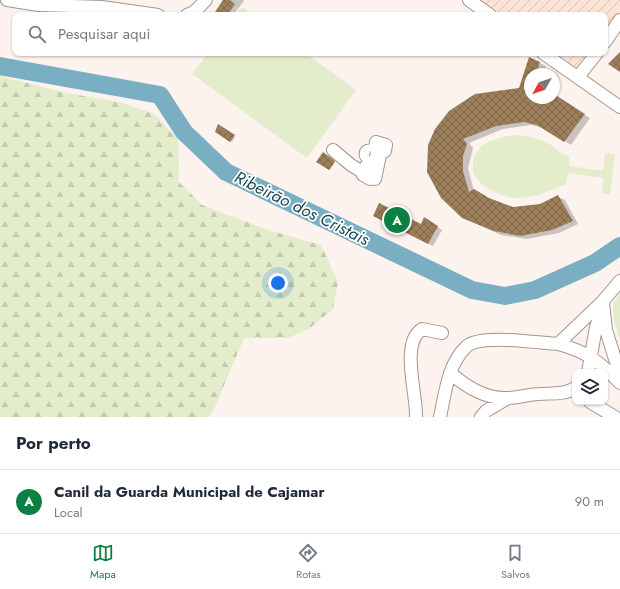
<!DOCTYPE html>
<html lang="pt">
<head>
<meta charset="utf-8">
<style>
  :root { --surface:#fff; --page:#f6f6f7; --text:#1f2937; --muted:#747a83; --line:#e0e1e3; --accent:#0b8043 }
  body { margin:0; font-family:Jost,sans-serif; background:var(--page); color:var(--text) }
  .controls { position:absolute; right:12px; bottom:12px; display:grid; overflow:hidden; border-radius:8px; box-shadow:0 1px 3px #0004 }
  .controls button { width:36px; height:36px; display:grid; place-items:center; padding:0; border:0; border-bottom:1px solid var(--line); background:var(--surface); color:var(--text); font:20px sans-serif }
  .compass { position:absolute; left:524px; top:68px; width:36px; height:36px; border-radius:50%; background:var(--surface); box-shadow:0 1px 3px #0004; rotate:230deg }
  .you { position:absolute; left:278px; top:283px; width:14px; height:14px; margin:-10px; border:3px solid #fff; border-radius:50%; background:#1a73e8; box-shadow:0 0 0 6px #1a73e833 }
  .badge { display:grid; place-items:center; width:26px; height:26px; border-radius:50%; background:var(--accent); color:#fff; font-size:13px; font-weight:700 }
  .pin { position:absolute; translate:-50% -50%; border:2px solid #fff; box-shadow:0 1px 4px #0006 }
  .list { margin:0; padding:0; list-style:none }
  h2 { display:flex; justify-content:space-between; align-items:center; height:52px; margin:0; padding:0 16px; font-size:17px }
  h2 small { font-size:13px; font-weight:400; color:var(--muted) }
  .list li { display:grid; grid-template-columns:26px 1fr auto; gap:12px; align-items:center; box-sizing:border-box; height:64px; padding:0 16px; border-top:1px solid var(--line) }
  .list b { display:block; font-size:15px; white-space:nowrap }
  .list p { margin:0; font-size:13px; white-space:nowrap; color:var(--muted) }
  .list em { font-size:13px; font-style:normal; color:var(--muted) }
  .icon { flex:none; width:22px; height:22px; fill:none; stroke:currentColor; stroke-width:2; stroke-linecap:round; stroke-linejoin:round }
  .map { position:relative; flex:none; width:620px; height:417px; overflow:hidden }
  .search { position:absolute; background:var(--surface); box-shadow:0 1px 3px #0004; left:12px; right:12px; top:12px; height:44px; display:flex; align-items:center; gap:10px; box-sizing:border-box; padding:0 14px; border-radius:8px; color:var(--muted); font-size:15px }
  .sheet { height:116px; background:var(--surface) }
  nav { display:flex; justify-content:space-around; align-items:center; box-sizing:border-box; height:56px; border-top:1px solid var(--line); background:var(--surface); font-size:11px; color:var(--muted) }
  nav a { display:grid; justify-items:center; gap:2px }
  nav .on { color:var(--accent) }
  .map>svg:first-child { display:block }
  .industrial { fill:url(#industrial-furrows) }
  .forest { fill:url(#forest-firs) }
  .park { fill:#e3eccb }
  .shadow { fill:#0003 }
  .lines { fill:none; stroke-linecap:round; stroke-linejoin:round }
  .river { stroke:#7aaec3; stroke-width:18 }
  .building { fill:url(#building-cross-hatch) }
  .minor-casing { stroke:#a4968d; stroke-width:14 }
  .minor { stroke:#fff; stroke-width:12 }
  .labels { text-anchor:middle; dominant-baseline:central; stroke-width:3.5; stroke-linejoin:round; paint-order:stroke }
  .water-label { font-size:17px; font-style:italic; fill:#1a4757; stroke:#fff }
</style>
</head>
<body>
<div class="map">
<svg width="620" height="417" viewBox="0 0 620 417">
  <defs>
    <pattern id="industrial-furrows" width="10" height="10" patternUnits="userSpaceOnUse"><rect width="10" height="10" fill="#fbe4d6"/><path d="M-1 1l2-2M0 10L10 0M9 11l2-2" fill="none" stroke="#d8c4b8"/></pattern>
    <pattern id="forest-firs" width="22" height="20" patternUnits="userSpaceOnUse"><rect width="22" height="20" fill="#e3eccb"/><path d="M5 1l3.5 6h-7zM16 11l3.5 6h-7z" fill="#c3cbae"/></pattern>
    <pattern id="building-cross-hatch" width="8" height="8" patternUnits="userSpaceOnUse"><rect width="8" height="8" fill="#9c7e5a"/><path d="M0 0l8 8M0 8l8-8" fill="none" stroke="#80684b"/></pattern>
  </defs>
  <rect width="100%" height="100%" fill="#fdf3ee"/>
  <path class="industrial" d="M480,0h140v9l-15,22v-16h-103z
    M556,53h34l-11,16z"/>
  <path class="forest" d="M0,76l67,17 56,10 31,11 24,25 1,43 23,23 63,24 56,16 17,37 -5,27 -23,19 -22,10h-44l-29,69 -6,10h-209z"/>
  <path class="park" d="M242,7l11,8h-18z
    M208,53h97l51,37 -49,68 -115,-84z
    M518,135c11,1 22,3 31,9 7,4 11,10 20,12v10l34,5 2,-18 10,1 -5,40 -8,-1 1,-15 -35,-5 -2,12c-5,0 -11,4 -17,6 -12,5 -28,9 -41,6 -11,-3 -25,-10 -32,-19 -7,-11 -2,-28 10,-35 10,-5 21,-7 32,-8z
    M620,293v46l-6,-18 -1,-17z"/>
  <path class="shadow" d="M224,0h19l1,1 -11,14h-19z
    M530,58l16,8 -2,8h-14v24h24v-2l36,22 -19,27 -27,-17 -13,-3 -28,4 -34,14 4,5 -5,20 6,23 15,9 24,8 27,-3 18,-8 7,3 13,24 -19,9 -32,6 -26,-4 -31,-14 -41,-76 91,-57z
    M219,126l16,11 -3,5 -16,-11z
    M324,153l11,9 -5,8 -12,-8z
    M379,218l42,7 8,-4 13,9 -9,16z"/>
  <g class="lines">
    <path class="river" d="M0,66l160,29 24,37 42,40 246,118 33,6 30,-6 60,-27 25,-17"/>
  </g>
  <path class="building" d="M223,0h7l5,4 -8,11h-14z
    M620,52v20l-12,-8z
    M529,57l11,5 -4,12h-6v24h24v-4l31,20 -21,28 -27,-17 -13,-3 -28,4 -33,13 4,5 -4,12v15l6,21 5,-3 15,9 24,9 27,-3 18,-9 15,26 -21,9 -32,6 -26,-5 -32,-13 -21,-20 -14,-26 1,-27 7,-16 14,-18 26,-17 44,-6z
    M218,124l17,11 -5,7 -15,-10z
    M323,152l12,9 -6,9 -13,-8z
    M379,203l42,21 3,-7 14,9 -10,18 -55,-28z"/>
  <g class="lines">
    <defs>
      <path id="minor" d="M7,0l32,5 63,2 56,8
        M469,0l21,15
        M187,15l7,-3 12,-12
        M605,42l15,-22
        M543,53l77,54
        M578,77l19,-24
        M333,150l18,15 13,8
        M365.5 154a3.5 3.5 0 1 1 7 0a3.5 3.5 0 1 1-7 0Z
        M366,166l-3,9 7,4 8,-30 -3,-1 1,-6 10,3 -1,6 -4,-1 -6,29
        M603,303l3,27 14,45
        M558,344l45,-43 17,-20
        M588,372l8,-45 6,-17
        M450,373c17,14 35,26 58,25 11,0 21,-4 31,-4 12,-1 26,1 36,-6
        M590,402l25,15
        M416,417c1,-23 -16,-74 6,-88l20,4
        M440,417c5,-23 8,-54 27,-71 15,-12 71,-3 91,-2 28,7 42,18 62,39
        M481,417l5,-6 22,-13"/>
    </defs>
    <use href="#minor" class="minor-casing"/>
    <use href="#minor" class="minor"/>
  </g>
  <g class="labels">
    <g class="water-label">
      <text transform="translate(302 208) rotate(26)">Ribeirão dos Cristais</text>
    </g>
  </g>
</svg>
<div class="controls">
<button><svg class="icon" aria-label="layers" viewBox="0 0 24 24"><path d="M12 4l9 5-9 5-9-5zM3 14l9 5 9-5"/></svg></button>
</div>
<svg class="compass" viewBox="-18 -18 36 36"><path d="M0-13l5 13h-10z" fill="#e53935"/><path d="M0 13l5-13h-10z" fill="#747a83"/></svg>
<div class="you"></div>
<div class="pin badge" style="left:397px;top:220px">A</div>
<div class="search"><svg class="icon" aria-label="search" viewBox="0 0 24 24"><circle cx="10" cy="10" r="6"/><path d="M15 15l6 6"/></svg>Pesquisar aqui</div>
</div>
<section class="sheet">
<h2>Por perto<small></small></h2>
<ul class="list">
<li><span class="badge">A</span><div><b>Canil da Guarda Municipal de Cajamar</b><p>Local</p></div><em>90 m</em></li>
</ul>
</section>
<nav>
<a class="on"><svg class="icon" aria-label="map" viewBox="0 0 24 24"><path d="M3 6l6-2 6 2 6-2v14l-6 2-6-2-6 2zM9 4v14M15 6v14"/></svg>Mapa</a>
<a><svg class="icon" aria-label="directions" viewBox="0 0 24 24"><path d="M12 3l9 9-9 9-9-9zM9 14v-3h6M13 9l2 2-2 2"/></svg>Rotas</a>
<a><svg class="icon" aria-label="saved" viewBox="0 0 24 24"><path d="M7 4h10v16l-5-4-5 4z"/></svg>Salvos</a>
</nav>
</body>
</html>
